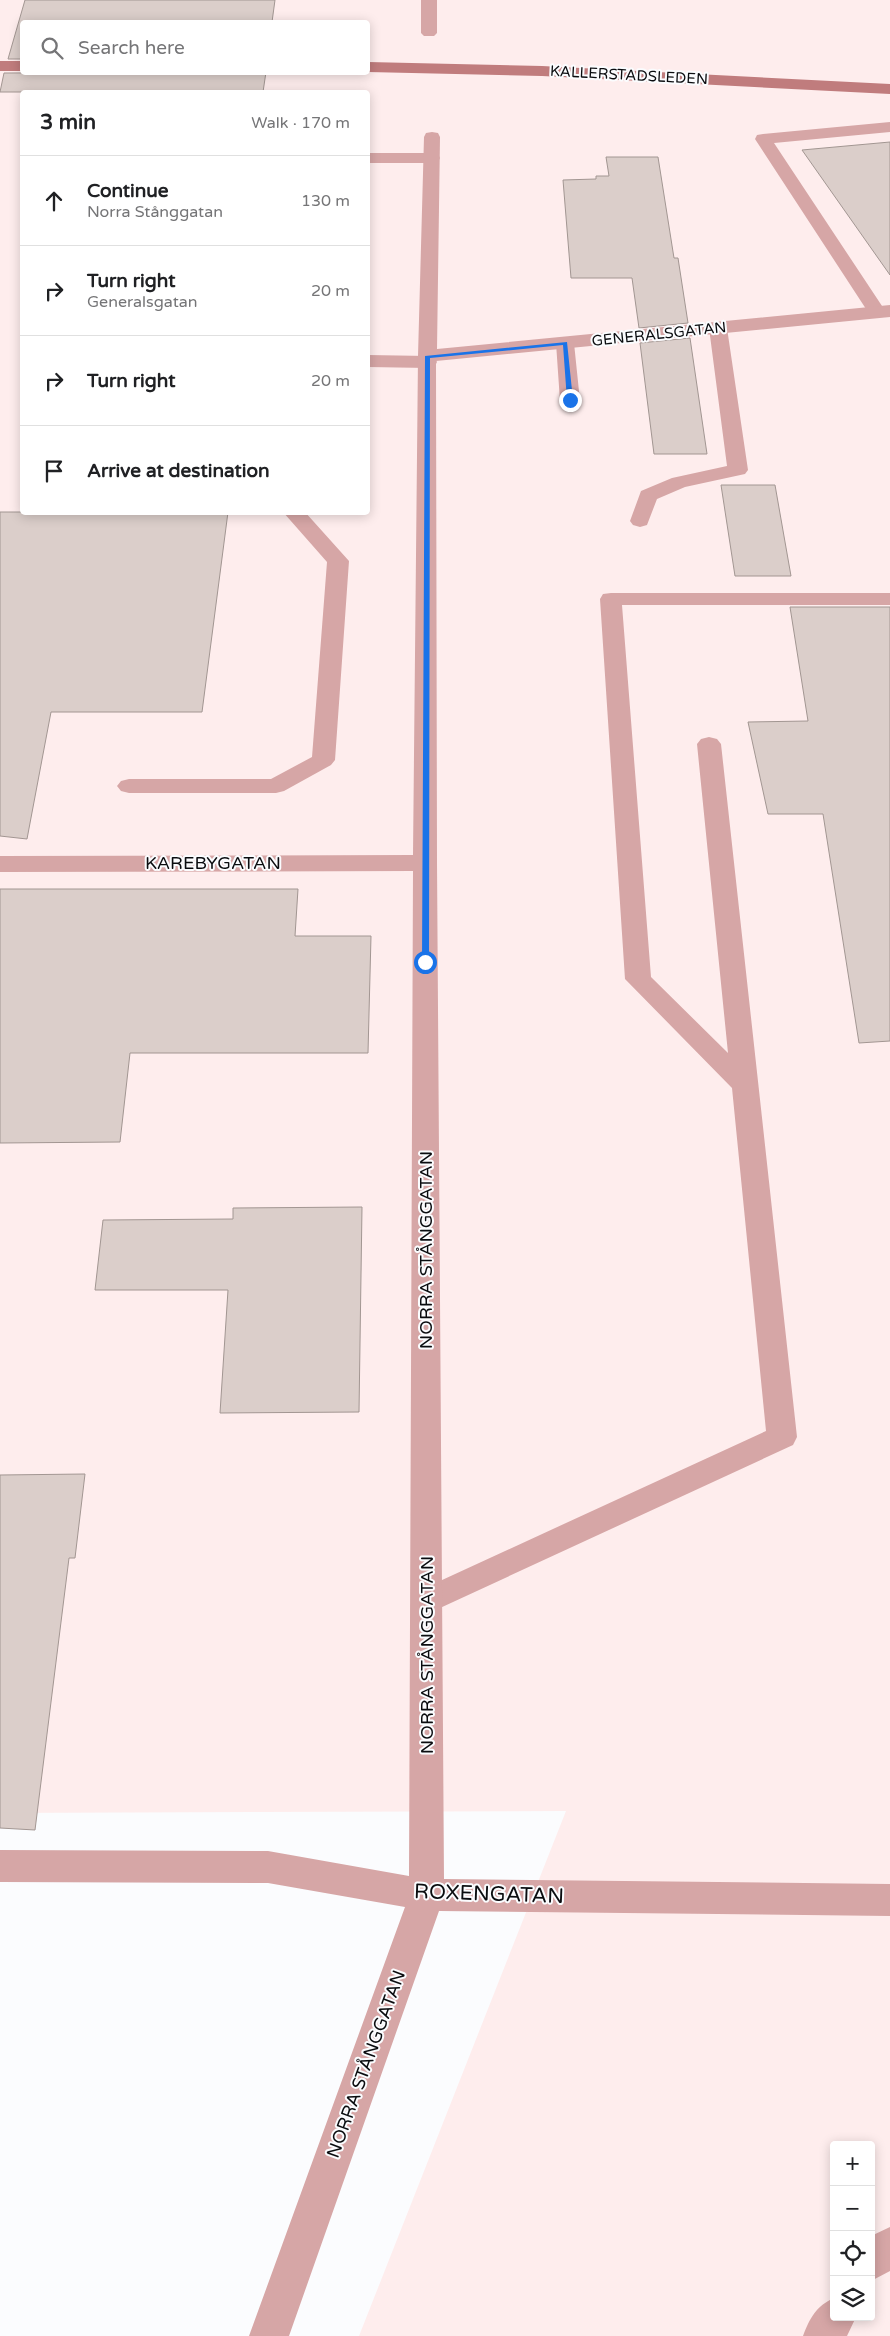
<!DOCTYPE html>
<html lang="en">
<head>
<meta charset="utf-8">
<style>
  :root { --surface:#fff; --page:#f6f6f6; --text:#202124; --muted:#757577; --line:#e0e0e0 }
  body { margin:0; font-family:"Varela Round",sans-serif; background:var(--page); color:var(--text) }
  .controls { position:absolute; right:15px; bottom:15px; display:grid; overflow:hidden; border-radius:5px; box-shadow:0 2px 12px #0003 }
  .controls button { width:45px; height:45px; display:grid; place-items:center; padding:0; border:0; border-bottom:1px solid var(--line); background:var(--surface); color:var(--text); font:25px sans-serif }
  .stop { position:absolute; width:15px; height:15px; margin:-11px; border:4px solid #1a73e8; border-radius:50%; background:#fff }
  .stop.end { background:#1a73e8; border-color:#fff; box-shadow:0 1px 5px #0008 }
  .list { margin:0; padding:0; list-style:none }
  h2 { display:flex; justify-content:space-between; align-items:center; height:65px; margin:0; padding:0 20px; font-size:21px }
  h2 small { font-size:16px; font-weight:400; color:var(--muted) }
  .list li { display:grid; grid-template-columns:32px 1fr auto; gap:15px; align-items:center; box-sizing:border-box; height:90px; padding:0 20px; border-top:1px solid var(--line) }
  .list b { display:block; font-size:19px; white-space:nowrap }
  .list p { margin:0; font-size:16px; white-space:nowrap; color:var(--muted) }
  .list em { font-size:16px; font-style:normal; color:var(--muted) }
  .icon { flex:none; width:28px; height:28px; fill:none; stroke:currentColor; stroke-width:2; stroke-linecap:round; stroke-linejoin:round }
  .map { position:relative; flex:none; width:890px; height:2336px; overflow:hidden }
  .search { position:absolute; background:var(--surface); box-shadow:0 2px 12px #0003; left:20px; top:20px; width:350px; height:55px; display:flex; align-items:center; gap:12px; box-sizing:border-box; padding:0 18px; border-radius:5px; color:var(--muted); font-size:19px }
  .panel { position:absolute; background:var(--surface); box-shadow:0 2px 12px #0003; left:20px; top:90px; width:350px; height:425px; border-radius:5px }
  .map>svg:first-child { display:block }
  .industrial { fill:#feeded; fill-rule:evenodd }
  .building { fill:#dbceca; stroke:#a29692 }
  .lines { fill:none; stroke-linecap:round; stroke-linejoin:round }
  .lane { fill:#d6a6a6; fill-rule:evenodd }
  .street { fill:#d6a6a6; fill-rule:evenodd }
  .secondary { fill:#c07c7d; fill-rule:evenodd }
  .route { fill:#1a73e8 }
  .labels { text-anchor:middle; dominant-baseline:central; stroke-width:4; stroke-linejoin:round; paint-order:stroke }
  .far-street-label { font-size:15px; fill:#0a0c0f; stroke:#fbfcfe }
  .street-label { font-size:18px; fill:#0a0c0f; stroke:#fbfcfe }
  .near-street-label { font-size:21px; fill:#0a0c0f; stroke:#fbfcfe }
</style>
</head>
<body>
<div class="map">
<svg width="890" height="2336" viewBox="0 0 890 2336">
  <rect width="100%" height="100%" fill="#fbfcfe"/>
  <path class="industrial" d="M0,0h890v2336h-531l207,-525 -566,2zM22,22h346v50h-346zM22,92h346v420h-346zM834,2145h37v172h-37z"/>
  <path class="building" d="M25,0h250l-3,22h-250v37h-14z
    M266,72l-3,20h-263l4,-19z
    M890,142v133l-88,-125z
    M606,157h52l16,101h4l10,65 -49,5 -7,-50h-61l-8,-98 33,-1v-3h13z
    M690,338l17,116h-53l-14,-111z
    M721,485h54l16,91h-56z
    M0,512h228l-26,200h-151l-24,127 -27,-3z
    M790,607h100v434l-31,2 -36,-229h-55l-20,-92 60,-1z
    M0,889h298l-3,47h76l-3,117h-238l-10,89 -120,1z
    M362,1207l-3,205 -139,1 8,-123h-133l8,-70 130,-1v-11z
    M85,1474l-10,84h-6l-34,272 -35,-2v-353z"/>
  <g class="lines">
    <path class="lane" d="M890,122v10l-116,11 112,169 -2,4h-14l-2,-4 -113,-173 2,-4 6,-1z
      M368,153h64l6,1 2,4 -2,4 -6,1h-64z
      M718,322l7,2 2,4 21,142 -3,4 -60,13 -28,12 -10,26 -7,2 -7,-2 -3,-4 11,-30 31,-13 55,-12 -18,-138 2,-4z
      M565,337l7,2 2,4 6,58 -3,4 -7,2 -7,-2 -3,-4 -4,-58 2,-4z
      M368,355l60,1 7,2 2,4 -2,4 -7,2 -60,-1z
      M283,512h22l44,49 -14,199 -4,5 -47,26 -8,2h-147l-8,-2 -4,-5 4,-5 8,-2h142l41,-22 15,-195z
      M611,593h279v12h-268l29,372 77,76 -31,-309 4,-5 8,-2 8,2 4,5 76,693 -4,8 -366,169 -11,-4 -5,-9 5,-9 350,-161 -34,-343 -107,-109 -25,-380 3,-5z
      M890,2227v44l-19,10v-45z
      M834,2298v19h22l-9,19h-44c7,-18 13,-30 31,-38z"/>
    <path class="street" d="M421,0h16v33l-3,3h-10l-3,-3z
      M432,132l6,1 2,4 -3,212 453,-44v12l-454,44 1,502 7,1016 446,5v32l-451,-5 -150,425h-40l156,-429 -137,-24 -268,-1v-32l268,1 141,25 4,-1005 -413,1v-16l413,-1 5,-499 6,-219 2,-4z"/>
    <path class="secondary" d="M0,61h22v10h-22z
      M368,62l174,4 348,18v10l-348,-18 -174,-4z"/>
  </g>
  <path class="route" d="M567,342l6,58 -3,2 -3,-2 -4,-55 -133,13 -1,604 -4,3 -3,-3 3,-606z"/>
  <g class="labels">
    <g class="far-street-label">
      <text transform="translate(629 75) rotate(3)">KALLERSTADSLEDEN</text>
      <text transform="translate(659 334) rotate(-6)">GENERALSGATAN</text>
    </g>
    <g class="street-label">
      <text x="213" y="863">KAREBYGATAN</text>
      <text transform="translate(426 1250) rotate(-90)">NORRA STÅNGGATAN</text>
      <text transform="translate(427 1655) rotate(-90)">NORRA STÅNGGATAN</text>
      <text transform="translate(366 2064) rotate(-70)">NORRA STÅNGGATAN</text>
    </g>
    <g class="near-street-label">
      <text transform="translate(489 1894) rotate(2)">ROXENGATAN</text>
    </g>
  </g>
</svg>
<div class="controls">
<button>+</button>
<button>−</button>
<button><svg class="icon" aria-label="locate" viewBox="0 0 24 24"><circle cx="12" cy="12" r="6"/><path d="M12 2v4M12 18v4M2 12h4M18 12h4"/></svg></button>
<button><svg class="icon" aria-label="layers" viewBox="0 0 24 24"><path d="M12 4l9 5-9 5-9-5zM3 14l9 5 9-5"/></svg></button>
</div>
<div class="stop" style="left:425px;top:962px"></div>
<div class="stop end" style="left:570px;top:400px"></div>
<div class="search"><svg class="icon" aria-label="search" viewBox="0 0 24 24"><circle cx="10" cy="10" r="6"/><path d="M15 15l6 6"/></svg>Search here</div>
<section class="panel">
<h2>3 min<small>Walk · 170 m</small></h2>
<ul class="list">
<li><svg class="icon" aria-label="ahead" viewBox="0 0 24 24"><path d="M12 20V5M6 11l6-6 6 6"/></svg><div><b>Continue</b><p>Norra Stånggatan</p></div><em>130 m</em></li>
<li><svg class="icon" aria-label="right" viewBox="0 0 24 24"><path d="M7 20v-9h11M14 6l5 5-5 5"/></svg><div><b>Turn right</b><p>Generalsgatan</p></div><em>20 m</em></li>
<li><svg class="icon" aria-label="right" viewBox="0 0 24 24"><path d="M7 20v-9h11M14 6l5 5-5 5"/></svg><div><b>Turn right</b></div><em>20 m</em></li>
<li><svg class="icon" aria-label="arrive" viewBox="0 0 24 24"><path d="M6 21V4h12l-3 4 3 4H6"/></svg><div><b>Arrive at destination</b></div></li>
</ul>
</section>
</div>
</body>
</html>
